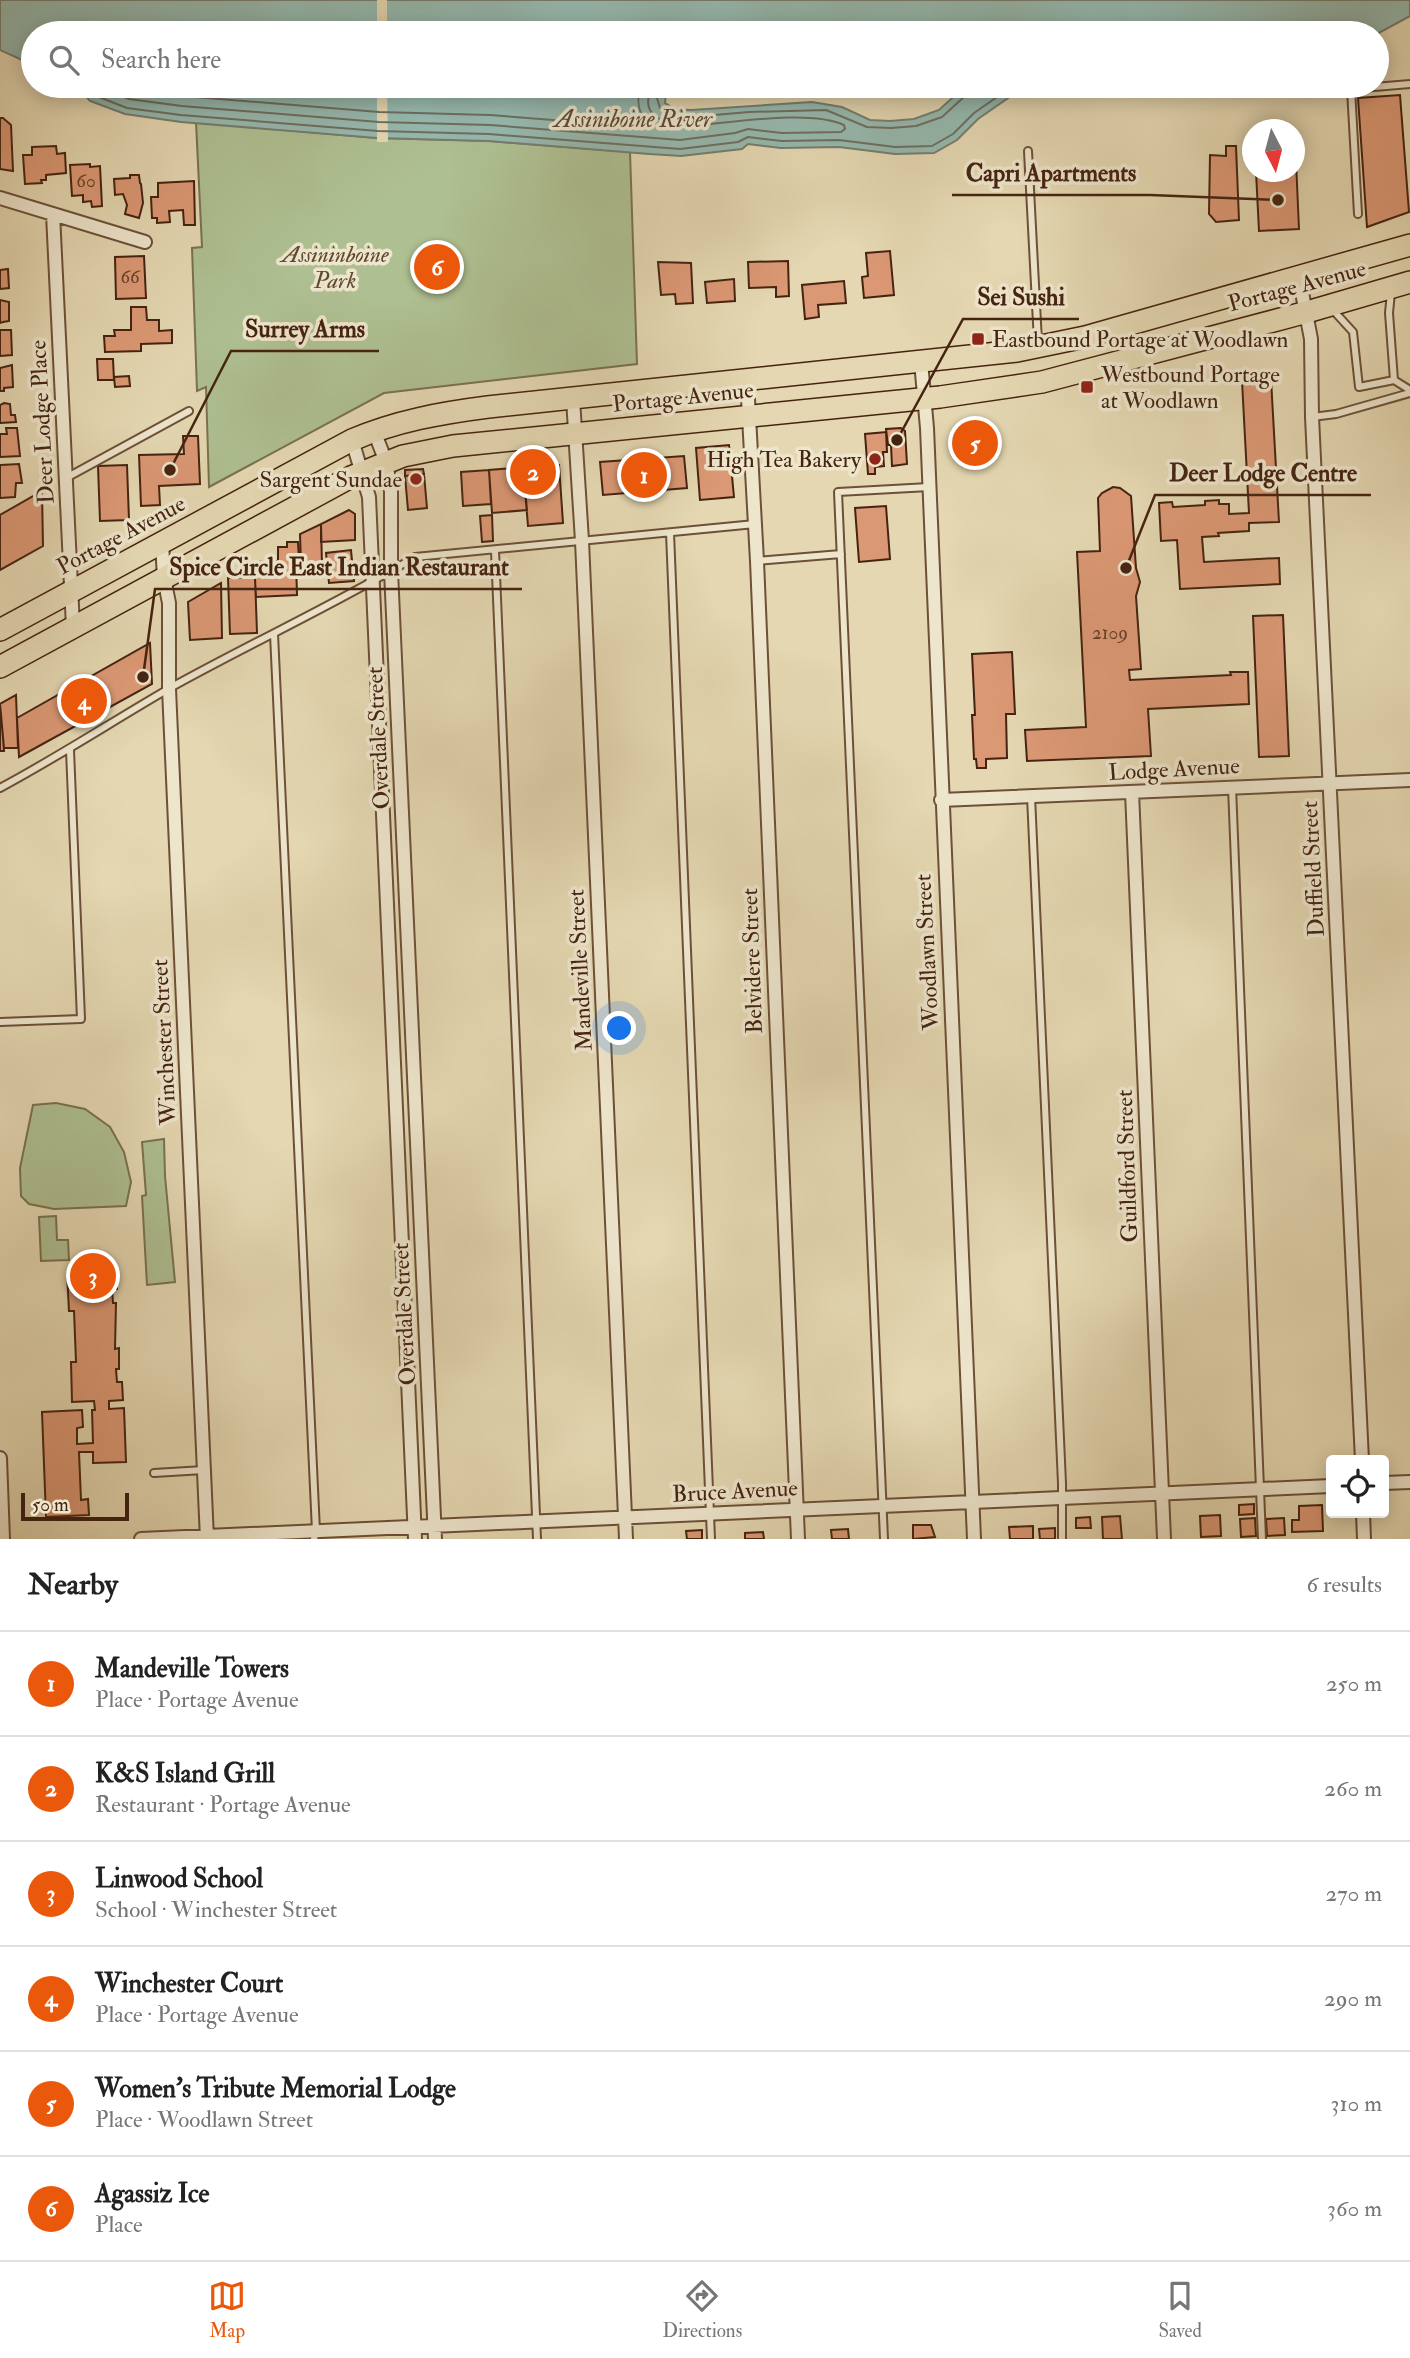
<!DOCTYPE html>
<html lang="en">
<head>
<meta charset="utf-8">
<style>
  :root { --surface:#fff; --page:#f6f6f6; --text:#222; --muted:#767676; --line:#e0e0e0; --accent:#ea580c }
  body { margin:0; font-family:"IM FELL Double Pica",serif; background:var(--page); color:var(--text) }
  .controls { position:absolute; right:21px; bottom:21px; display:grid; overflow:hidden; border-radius:7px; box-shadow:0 4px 18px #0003 }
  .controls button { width:63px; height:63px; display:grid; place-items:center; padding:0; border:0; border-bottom:2px solid var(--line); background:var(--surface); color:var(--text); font:35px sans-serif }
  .compass { position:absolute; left:1242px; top:119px; width:63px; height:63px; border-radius:50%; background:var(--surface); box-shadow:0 4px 18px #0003; rotate:174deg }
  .scale { position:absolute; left:21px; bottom:18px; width:108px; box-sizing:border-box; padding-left:7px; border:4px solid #452310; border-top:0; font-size:19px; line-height:24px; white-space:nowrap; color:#452310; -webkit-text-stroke:5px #ede5cc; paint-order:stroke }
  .you { position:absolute; left:620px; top:1029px; width:24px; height:24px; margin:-18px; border:5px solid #fff; border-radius:50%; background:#1a73e8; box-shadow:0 0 0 10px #1a73e833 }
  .badge { display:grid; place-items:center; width:46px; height:46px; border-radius:50%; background:var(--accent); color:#fff; font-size:23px; font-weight:700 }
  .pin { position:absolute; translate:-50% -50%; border:4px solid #fff; box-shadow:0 2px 7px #0006 }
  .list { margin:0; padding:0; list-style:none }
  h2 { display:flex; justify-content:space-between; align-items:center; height:91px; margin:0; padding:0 28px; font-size:30px }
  h2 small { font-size:23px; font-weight:400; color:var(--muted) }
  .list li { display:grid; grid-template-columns:46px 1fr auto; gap:21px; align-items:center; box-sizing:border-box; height:105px; padding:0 28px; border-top:2px solid var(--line) }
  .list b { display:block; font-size:26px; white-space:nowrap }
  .list p { margin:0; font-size:23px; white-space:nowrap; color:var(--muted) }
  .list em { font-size:23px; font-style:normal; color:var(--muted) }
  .icon { flex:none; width:38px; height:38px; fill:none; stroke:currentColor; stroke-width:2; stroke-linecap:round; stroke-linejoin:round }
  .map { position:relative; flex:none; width:1410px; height:1539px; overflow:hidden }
  .search { position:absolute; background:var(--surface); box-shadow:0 4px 18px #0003; left:21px; right:21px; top:21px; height:77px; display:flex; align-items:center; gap:18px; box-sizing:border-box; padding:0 24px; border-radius:38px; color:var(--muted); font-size:26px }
  .sheet { height:721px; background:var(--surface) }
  nav { display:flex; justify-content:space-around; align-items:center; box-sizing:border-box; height:98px; border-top:2px solid var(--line); background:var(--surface); font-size:19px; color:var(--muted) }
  nav a { display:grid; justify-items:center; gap:4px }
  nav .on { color:var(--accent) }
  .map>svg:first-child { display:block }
  .green { fill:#aebf91; stroke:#7a7150; stroke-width:2 }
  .water { fill:#95b9af; stroke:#757d6f; stroke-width:2 }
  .pier { fill:#e4d7b1 }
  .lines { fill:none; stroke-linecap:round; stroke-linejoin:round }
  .shore { stroke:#6d6e60; stroke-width:2 }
  .building { fill:#db9874; stroke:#452310; stroke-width:2 }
  .service-casing { stroke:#6d5038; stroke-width:10 }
  .minor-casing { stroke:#6d5038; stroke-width:16 }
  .trunk-casing { stroke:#452310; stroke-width:24 }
  .service { stroke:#ede5cc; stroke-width:6 }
  .minor { stroke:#ede5cc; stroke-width:12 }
  .trunk { stroke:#e4d7b1; stroke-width:21 }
  .poi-dot { fill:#8f2418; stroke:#ede5cc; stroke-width:2.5 }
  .labels { text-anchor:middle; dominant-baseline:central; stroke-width:7; stroke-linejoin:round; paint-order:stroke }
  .number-label { font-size:19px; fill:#6a4029 }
  .park-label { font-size:23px; font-style:italic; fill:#5f4a30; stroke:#ede5cc }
  .street-label { font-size:23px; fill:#452310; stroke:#ede5cc }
  .poi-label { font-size:23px; fill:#452310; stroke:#ede5cc; text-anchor:start }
  .water-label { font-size:24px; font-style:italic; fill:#594838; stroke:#ede5cc }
  .leader { fill:none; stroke:#452310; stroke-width:2.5 }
  .callout-dot { fill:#452310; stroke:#ede5cc; stroke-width:2.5 }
  .callout-label { font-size:24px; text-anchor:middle; font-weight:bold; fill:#452310; stroke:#ede5cc; stroke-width:7; stroke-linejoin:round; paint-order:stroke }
</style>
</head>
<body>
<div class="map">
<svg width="1410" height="1539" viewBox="0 0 1410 1539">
  <rect width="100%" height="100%" fill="#e4d7b1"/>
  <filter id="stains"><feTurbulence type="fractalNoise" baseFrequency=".00286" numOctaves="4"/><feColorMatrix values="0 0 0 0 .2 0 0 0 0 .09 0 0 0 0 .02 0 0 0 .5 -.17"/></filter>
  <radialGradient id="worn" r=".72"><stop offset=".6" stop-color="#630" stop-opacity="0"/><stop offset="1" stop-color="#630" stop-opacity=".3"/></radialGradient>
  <path class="green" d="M196,122l181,16 112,3 141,11 7,212 -253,29 -175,94 -3,-100 -9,4 -5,-143 10,-1z
    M56,1103l29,6 25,18 14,25 7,30 -5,24 -72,3 -25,-5 -8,-8 -1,-28 13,-63z
    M164,1139l1,37 10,106 -28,3 -5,-89 4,-1 -4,-53z
    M56,1216l1,24h11l1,20 -28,1 -2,-44z"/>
  <path class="water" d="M0,0h1410v16l-33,18 -1344,-1v27h-11l-22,-10z
    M77,86h629l-28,11 -12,-3 -1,9 10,6 16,1 121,-8 30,5 28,13 20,1 24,-2 25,-9 21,-19 -8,-5h138l-76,8 -36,25 -21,21 -23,13 -39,1 -56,-7 -58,1 -33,-4 -6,5 -61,7 -32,-2 -160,-13 -112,-3 -196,-16 -56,-8 -35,-13z"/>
  <path class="pier" d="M377,0h10v33h-10z
    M377,86h10l1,56h-11z"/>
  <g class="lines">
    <path class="shore" d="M85,86l9,9 33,13 54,7 197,16 111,3 191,15 58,-7 10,-5 34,4 57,-1 56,7 37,-1 21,-12 21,-21 36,-25 14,-2
      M97,86l32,13 53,7 197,16 111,3 190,15 55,-7 13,-4 34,4 59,-1 4,-3 -1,-4c-34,-16 -114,-2 -153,1 -24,-1 -55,-9 -38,-40
      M123,86l60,10 196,16 111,3 153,12 3,-4c-8,-12 -10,-23 -5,-37
      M687,86c-11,4 -18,0 -26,4l-4,8 3,10 12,8 19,1 58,-5 77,-2 41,17 24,1 25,-2 26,-9 23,-21v-10"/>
  </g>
  <path class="building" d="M1400,95l9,117 -42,15 -9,-129z
    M0,118h3l8,7 2,46 -13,-2z
    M1295,138l4,91 -40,2 -3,-59h38z
    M56,146l1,8 8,-1 1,20 -20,2v5h-5l1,3 -17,1 -2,-29h9v-8z
    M1226,146h10l3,74 -23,2 -7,-8 1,-59 16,1z
    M90,164v3l10,-1 2,40 -10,1 -1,-6 -8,1v-7l-11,1 -2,-31z
    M130,175h9l1,8 1,1 2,19 -4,15 -14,-4 2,-9 -4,-11 -8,1 -1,-16 16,-1z
    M194,181l1,44h-11l-1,-15 -14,1 1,11 -13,1v-5h-5l-1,-21h7v-14z
    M890,251l4,44 -30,3 -2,-21 6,-1 -2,-23z
    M144,256l2,42 -30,1 -1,-42z
    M788,261l1,35 -13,1v-10l-27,1 -1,-26z
    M658,262l33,1 2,40 -17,1 -1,-10 -14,1z
    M8,269l1,19 -9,1v-19z
    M734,279l1,22 -28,2 -2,-21z
    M844,281l2,22 -28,2 1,12 -14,2 -3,-34z
    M0,300l9,2v19l-6,1 -3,1z
    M131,307h15l1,13h12v11l13,-1v13l-31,1v7l-36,1 -1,-16h11l-1,-6h17z
    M0,330h11l1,25 -12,1z
    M97,359h16l1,21h-16z
    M12,365l1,22 -9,1v3h-4v-23z
    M129,376l1,10 -15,1 -1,-10z
    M1271,379l8,143 -30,1v8l-31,2 1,3 -17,1 2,25 75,-4 1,26 -100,5 -3,-49 -16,1 -2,-38 13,-1 1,5 32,-2v-4l14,-1v4h10v10l20,-1 -7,-132z
    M4,403l6,1 1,11h4l1,7 -16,1v-18z
    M6,428h11l3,28 -20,1v-23h7z
    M901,428l4,3 2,33 -15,2 -1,-21h-3l-2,-16z
    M886,432l1,20h-4l1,14 -9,1v7h-7l-3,-40z
    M991,432l2,24 -33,3 -3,-22z
    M183,436h15l2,48 -41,2 1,19 -19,1 -2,-51 45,-1z
    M729,445l5,52 -34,3 -4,-52z
    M684,456l3,32 -84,7 -3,-33z
    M19,464l3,19h-6l-1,14 -15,1v-33z
    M127,465l2,55 -29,1 -2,-55z
    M559,465l4,58 -35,3 -5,-59z
    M523,467l4,43 -35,3 -3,-43z
    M423,469l1,5 -19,2v-6z
    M489,470l2,34 -28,2 -2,-34z
    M424,474l3,34 -19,2 -3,-34z
    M1113,487l7,1 11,8 5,72 4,14 -4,14 5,73 -12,1 1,10 101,-5 -1,-3h18l1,32 -101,5 3,47 -124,5 -2,-31 61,-3 -9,-175 23,-1 -2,-53 4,-5z
    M42,491l1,55 -43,24v-55z
    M886,506l4,53 -31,3 -4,-54z
    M349,510l6,4v26l-34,2v-18z
    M492,515l1,26 -11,1 -2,-26z
    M321,524l1,41 -21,1 -1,-32z
    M287,542h11l1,19h-3l1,34 -41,2 -2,-35 24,-1v-14h9z
    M351,550l3,31 -25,2 -3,-30z
    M255,577l2,56 -27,1 -2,-56z
    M221,583l1,55 -32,2 -2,-38z
    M1283,615l6,141 -30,1 -6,-141z
    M150,643l2,41 -133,73 -2,-39z
    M1012,652l3,62h-9l1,44 -21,1v9h-9l-1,-9h-2l-2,-44h3l-3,-61z
    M16,695l2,53h-14l-4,-44z
    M0,706l1,8 3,37h-4z
    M116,1271l1,18h-5l1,14h3l-1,46 4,-1v21h-3l1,13h5l1,18 -14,1v8l15,-1 2,54 -33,1v-11h-14l2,48 7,-1 1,16 -43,2 -4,-105 40,-2 1,17 -6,1v16l16,-1 -1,-33h3l-1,-9 -22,1 -1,-40h5l-2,-51h-5l-2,-38z
    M1254,1504v10l-15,1v-10z
    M1322,1505l1,26 -31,1v-12h7v-14z
    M1220,1515l1,21 -20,1 -1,-21z
    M1120,1516l2,23h-19l-1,-22z
    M1090,1517l1,11h-15v-10z
    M1255,1518l1,18 -15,1 -1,-18z
    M1284,1518l1,17 -18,1 -1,-17z
    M913,1525h18l4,12 -22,2z
    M1033,1526v13h-23l-1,-12z
    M1055,1528v11h-15l-1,-10z
    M848,1529l1,10h-17l-1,-9z
    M702,1530v9h-15l-1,-8z
    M763,1532l1,7h-19v-6z"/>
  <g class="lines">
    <defs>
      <path id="service" d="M1028,151l10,191
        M1358,214l-7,-125 59,-5
        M1332,309l21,23 6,55 35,-7 -5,-67 2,-21
        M1394,380l16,10
        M1312,417l24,-3 74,-21
        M66,478l123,-67
        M670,533l41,1006
        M495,551l42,988
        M757,561l84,-7
        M274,634l42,897 -2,8
        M1232,787l30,752
        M0,788c58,-31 113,-67 170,-100 81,-45 166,-84 245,-131l340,-33
        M1031,796l31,687v56
        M0,1022l81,-3 -11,-269
        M154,1473l50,-3
        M884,1539l-46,-1047 91,-5"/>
      <path id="minor" d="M0,198l145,44
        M53,214l20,413
        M1299,277l12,62 1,78 50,1043
        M921,362l6,66 47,1111
        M747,381l10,180 41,978
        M573,399l9,142 44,998
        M374,431l12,31 5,29v80l44,968
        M352,440l17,57 46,1042
        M162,543l2,35 5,25v86l38,850
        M1132,792l32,747
        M941,800l469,-20
        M0,1458l3,81
        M1384,1483l26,-1
        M1363,1513l1,26
        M141,1539l1190,-53"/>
      <path id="trunk" d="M0,630l352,-190c44,-19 89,-27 136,-33l529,-56 68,-14 325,-92
        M0,667l351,-190 52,-21 50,-10 487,-49 102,-15 265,-70 103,-30"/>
    </defs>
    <use href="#service" class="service-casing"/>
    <use href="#minor" class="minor-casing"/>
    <use href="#trunk" class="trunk-casing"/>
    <use href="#service" class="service"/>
    <use href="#minor" class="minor"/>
    <use href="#trunk" class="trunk"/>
  </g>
  <g class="poi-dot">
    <rect x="971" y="332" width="14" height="14" rx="3.5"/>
    <rect x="1080" y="380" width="14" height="14" rx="3.5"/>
    <circle cx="875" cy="459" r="7"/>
    <circle cx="416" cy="479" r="7"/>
  </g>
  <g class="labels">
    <g class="number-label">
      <text x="86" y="181">60</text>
      <text x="130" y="277">66</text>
      <text x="1110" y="633">2109</text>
    </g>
    <g class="park-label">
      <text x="335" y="254">Assininboine<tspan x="335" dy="26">Park</tspan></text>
    </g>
    <g class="street-label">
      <text transform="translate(1297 286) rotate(-15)">Portage Avenue</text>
      <text transform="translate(683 397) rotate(-6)">Portage Avenue</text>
      <text transform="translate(42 422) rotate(-93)">Deer Lodge Place</text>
      <text transform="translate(121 535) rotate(-28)">Portage Avenue</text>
      <text transform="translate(378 738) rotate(-93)">Overdale Street</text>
      <text transform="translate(1174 769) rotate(-3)">Lodge Avenue</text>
      <text transform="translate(1313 869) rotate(-93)">Duffield Street</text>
      <text transform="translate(927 952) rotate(-93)">Woodlawn Street</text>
      <text transform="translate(752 961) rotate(-92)">Belvidere Street</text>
      <text transform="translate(580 970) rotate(-93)">Mandeville Street</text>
      <text transform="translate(164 1042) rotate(-93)">Winchester Street</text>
      <text transform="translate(1127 1166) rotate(-92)">Guildford Street</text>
      <text transform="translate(404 1314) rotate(-93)">Overdale Street</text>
      <text transform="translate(735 1491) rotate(-3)">Bruce Avenue</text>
    </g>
    <g class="poi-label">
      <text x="992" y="339">Eastbound Portage at Woodlawn</text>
      <text x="1101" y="374">Westbound Portage<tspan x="1101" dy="26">at Woodlawn</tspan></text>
      <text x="861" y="459" text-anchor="end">High Tea Bakery</text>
      <text x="402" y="479" text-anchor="end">Sargent Sundae</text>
    </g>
    <g class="water-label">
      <text x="633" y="119">Assiniboine River</text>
    </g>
  </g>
  <path class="leader" d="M1278 200L1150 195H952M897 440L963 319H1079M170 470L231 351H379M1126 568L1155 495H1371M143 677L155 589H522"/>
  <g class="callout-dot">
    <circle cx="1278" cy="200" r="7"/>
    <circle cx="897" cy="440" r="7"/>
    <circle cx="170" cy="470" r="7"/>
    <circle cx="1126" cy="568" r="7"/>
    <circle cx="143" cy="677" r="7"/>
  </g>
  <g class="callout-label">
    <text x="1051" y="181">Capri Apartments</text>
    <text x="1021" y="305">Sei Sushi</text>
    <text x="305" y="337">Surrey Arms</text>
    <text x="1263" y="481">Deer Lodge Centre</text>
    <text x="339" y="575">Spice Circle East Indian Restaurant</text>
  </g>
  <rect width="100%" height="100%" filter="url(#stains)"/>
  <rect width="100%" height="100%" fill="url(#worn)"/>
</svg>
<div class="controls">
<button><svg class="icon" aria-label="locate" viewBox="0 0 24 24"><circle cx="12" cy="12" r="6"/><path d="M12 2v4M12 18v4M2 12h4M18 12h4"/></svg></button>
</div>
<svg class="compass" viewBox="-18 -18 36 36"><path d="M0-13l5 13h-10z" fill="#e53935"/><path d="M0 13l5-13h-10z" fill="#767676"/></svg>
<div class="scale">50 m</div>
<div class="you"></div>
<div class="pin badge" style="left:644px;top:475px">1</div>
<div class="pin badge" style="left:533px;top:472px">2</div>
<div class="pin badge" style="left:93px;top:1276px">3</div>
<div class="pin badge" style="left:84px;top:701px">4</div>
<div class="pin badge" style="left:975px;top:443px">5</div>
<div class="pin badge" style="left:437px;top:267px">6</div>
<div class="search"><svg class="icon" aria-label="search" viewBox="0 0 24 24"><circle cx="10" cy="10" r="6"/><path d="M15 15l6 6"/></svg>Search here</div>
</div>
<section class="sheet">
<h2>Nearby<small>6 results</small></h2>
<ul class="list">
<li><span class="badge">1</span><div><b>Mandeville Towers</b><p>Place · Portage Avenue</p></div><em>250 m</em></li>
<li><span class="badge">2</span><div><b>K&amp;S Island Grill</b><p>Restaurant · Portage Avenue</p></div><em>260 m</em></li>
<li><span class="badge">3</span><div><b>Linwood School</b><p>School · Winchester Street</p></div><em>270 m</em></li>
<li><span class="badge">4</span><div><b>Winchester Court</b><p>Place · Portage Avenue</p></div><em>290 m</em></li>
<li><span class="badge">5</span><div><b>Women's Tribute Memorial Lodge</b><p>Place · Woodlawn Street</p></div><em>310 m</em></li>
<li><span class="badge">6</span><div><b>Agassiz Ice</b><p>Place</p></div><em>360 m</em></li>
</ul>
</section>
<nav>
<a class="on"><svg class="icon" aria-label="map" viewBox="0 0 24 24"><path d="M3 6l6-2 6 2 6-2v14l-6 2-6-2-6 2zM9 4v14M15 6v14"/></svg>Map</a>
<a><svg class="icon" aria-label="directions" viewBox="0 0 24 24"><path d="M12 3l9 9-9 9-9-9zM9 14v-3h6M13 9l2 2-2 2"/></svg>Directions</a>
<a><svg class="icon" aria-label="saved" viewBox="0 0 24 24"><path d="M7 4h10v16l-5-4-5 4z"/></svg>Saved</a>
</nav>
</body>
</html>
